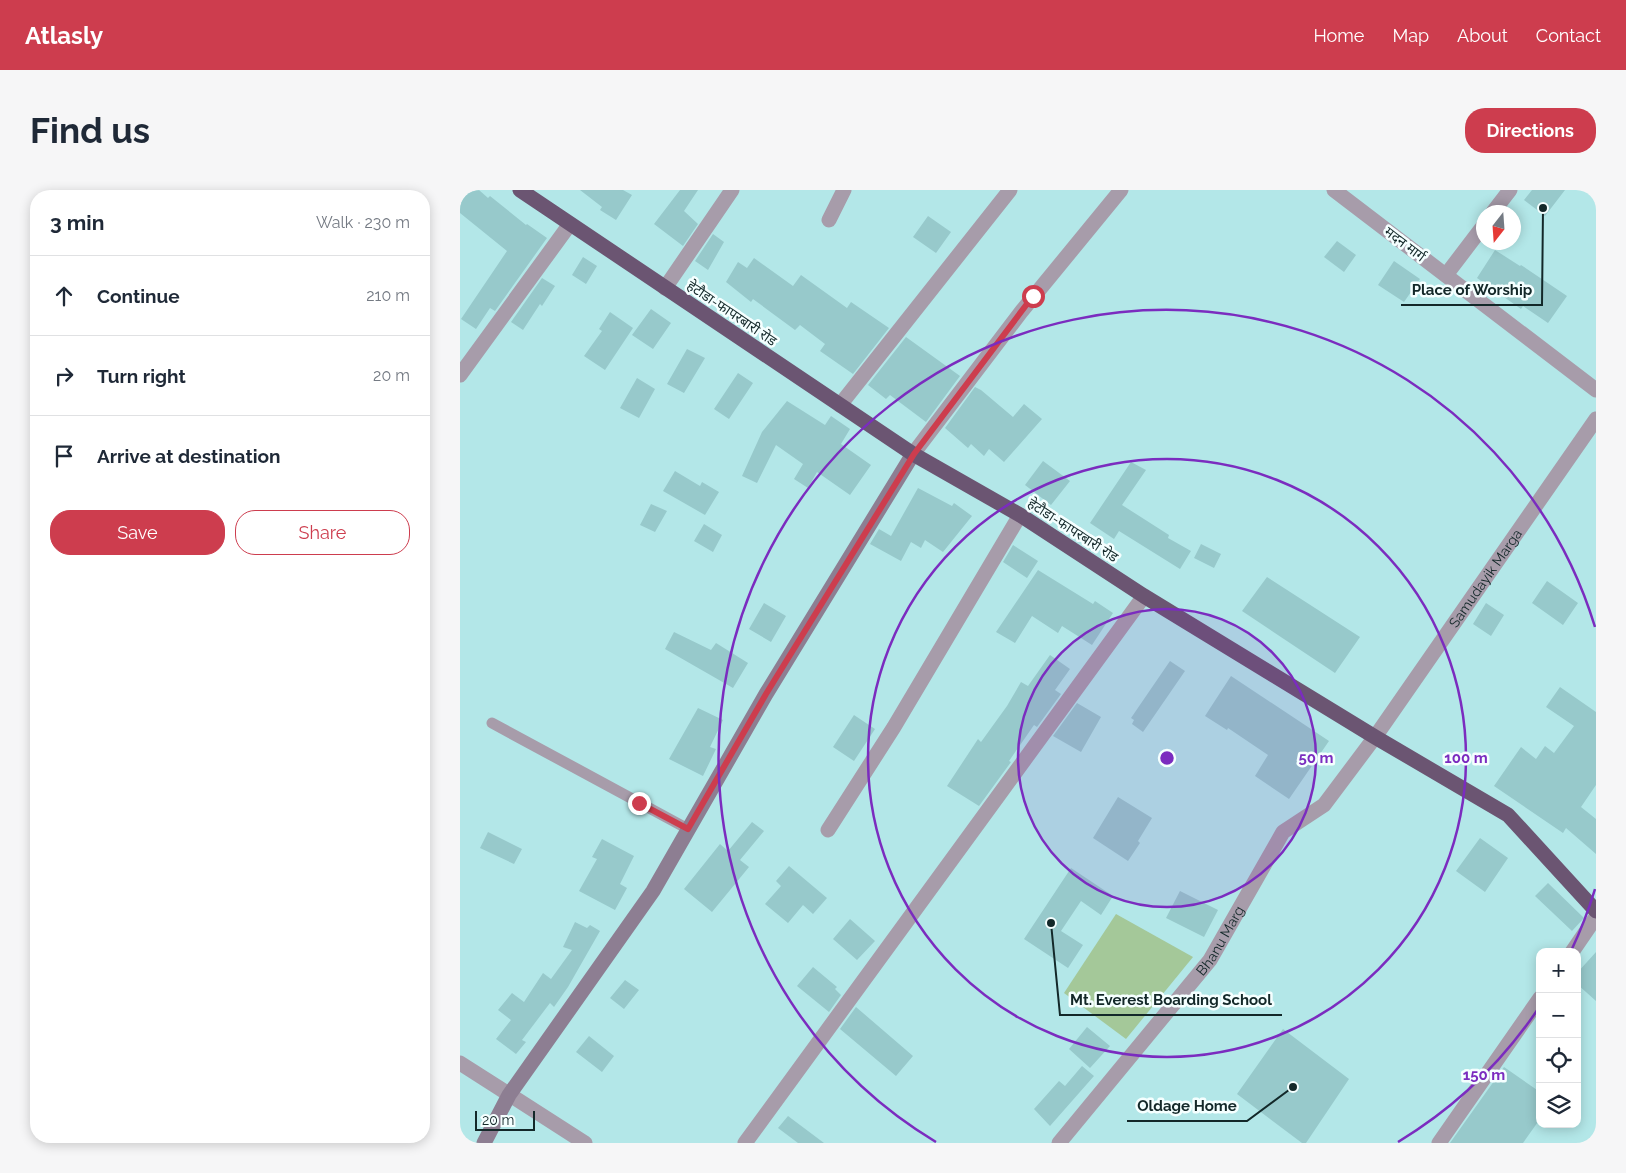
<!DOCTYPE html>
<html lang="en">
<head>
<meta charset="utf-8">
<style>
  :root { --surface:#fff; --page:#f6f6f7; --text:#1f2937; --muted:#747a83; --line:#e0e1e3; --accent:#cd3d4e }
  body { margin:0; font-family:Raleway,"Noto Sans Devanagari",sans-serif; background:var(--page); color:var(--text) }
  .controls { position:absolute; right:15px; bottom:15px; display:grid; overflow:hidden; border-radius:10px; box-shadow:0 2px 12px #0003 }
  .controls button { width:45px; height:45px; display:grid; place-items:center; padding:0; border:0; border-bottom:1px solid var(--line); background:var(--surface); color:var(--text); font:25px sans-serif }
  .compass { position:absolute; left:1016px; top:15px; width:45px; height:45px; border-radius:50%; background:var(--surface); box-shadow:0 2px 12px #0003; rotate:197deg }
  .scale { position:absolute; left:15px; bottom:12px; width:60px; box-sizing:border-box; padding-left:5px; border:2px solid #132829; border-top:0; font-size:14px; line-height:18px; white-space:nowrap; color:#132829; -webkit-text-stroke:4px #f5ffff; paint-order:stroke }
  .stop { position:absolute; width:15px; height:15px; margin:-11px; border:4px solid #cd3d4e; border-radius:50%; background:#fff }
  .stop.end { background:#cd3d4e; border-color:#fff; box-shadow:0 1px 5px #0008 }
  .list { margin:0; padding:0; list-style:none }
  h2 { display:flex; justify-content:space-between; align-items:center; height:65px; margin:0; padding:0 20px; font-size:21px }
  h2 small { font-size:16px; font-weight:400; color:var(--muted) }
  .list li { display:grid; grid-template-columns:32px 1fr auto; gap:15px; align-items:center; box-sizing:border-box; height:80px; padding:0 20px; border-top:1px solid var(--line) }
  .list b { display:block; font-size:19px; white-space:nowrap }
  .list em { font-size:16px; font-style:normal; color:var(--muted) }
  .actions { display:flex; gap:10px; padding:15px 20px }
  .actions a { flex:1; padding:11px 0; border:1px solid var(--accent); border-radius:20px; text-align:center; font-size:18px; color:var(--accent) }
  .actions .main { background:var(--accent); color:#fff }
  .icon { flex:none; width:28px; height:28px; fill:none; stroke:currentColor; stroke-width:2; stroke-linecap:round; stroke-linejoin:round }
  .map { position:relative; flex:none; width:1136px; height:953px; overflow:hidden; border-radius:20px }
  header { display:flex; align-items:center; gap:30px; box-sizing:border-box; height:70px; padding:0 25px; background:var(--accent); color:#fff }
  header strong { font-size:24px }
  nav { display:flex; gap:28px; margin-inline-start:auto; font-size:18px }
  .intro { display:flex; align-items:center; justify-content:space-between; box-sizing:border-box; height:120px; padding:0 30px }
  h1 { margin:0; font-size:35px }
  .button { padding:12px 22px; border-radius:20px; background:var(--accent); color:#fff; font-size:18px; font-weight:700 }
  main { display:flex; gap:30px; padding:0 30px }
  aside { flex:1; background:var(--surface); border-radius:20px; box-shadow:0 2px 12px #0003 }
  .map>svg:first-child { display:block }
  .green { fill:#a4c899 }
  .building { fill:#97c9cb }
  .lines { fill:none; stroke-linecap:round; stroke-linejoin:round }
  .lane { stroke:#a79caa; stroke-width:11 }
  .street { stroke:#a79caa; stroke-width:15 }
  .secondary { stroke:#8d7e92; stroke-width:15 }
  .highway { stroke:#6b5572; stroke-width:15 }
  .route { stroke:#cd3d4e; stroke-width:6 }
  .ring { fill:none; stroke:#7b2cbf; stroke-width:2.5 }
  .labels { text-anchor:middle; dominant-baseline:central; stroke-width:5; stroke-linejoin:round; paint-order:stroke }
  .street-label { font-size:14px; fill:#132829; stroke:#f5ffff }
  .centre { fill:#7b2cbf; stroke:#f5ffff; stroke-width:2.5 }
  .ring-label { font-size:15px; text-anchor:middle; font-weight:bold; fill:#7b2cbf; stroke:#f5ffff; stroke-width:5; stroke-linejoin:round; paint-order:stroke }
  .leader { fill:none; stroke:#132829; stroke-width:2 }
  .callout-dot { fill:#132829; stroke:#f5ffff; stroke-width:2 }
  .callout-label { font-size:15px; text-anchor:middle; font-weight:bold; fill:#132829; stroke:#f5ffff; stroke-width:5; stroke-linejoin:round; paint-order:stroke }
</style>
</head>
<body>
<header>
<strong>Atlasly</strong>
<nav><a>Home</a><a>Map</a><a>About</a><a>Contact</a></nav>
</header>
<div class="intro"><h1>Find us</h1><a class="button">Directions</a></div>
<main>
<aside>
<h2>3 min<small>Walk · 230 m</small></h2>
<ul class="list">
<li><svg class="icon" aria-label="ahead" viewBox="0 0 24 24"><path d="M12 20V5M6 11l6-6 6 6"/></svg><div><b>Continue</b></div><em>210 m</em></li>
<li><svg class="icon" aria-label="right" viewBox="0 0 24 24"><path d="M7 20v-9h11M14 6l5 5-5 5"/></svg><div><b>Turn right</b></div><em>20 m</em></li>
<li><svg class="icon" aria-label="arrive" viewBox="0 0 24 24"><path d="M6 21V4h12l-3 4 3 4H6"/></svg><div><b>Arrive at destination</b></div></li>
</ul>
<div class="actions"><a class="main">Save</a><a>Share</a></div>
</aside>
<div class="map">
<svg width="1136" height="953" viewBox="0 0 1136 953">
  <rect width="100%" height="100%" fill="#b3e7e8"/>
  <path class="green" d="M656,724l77,43 -67,82 -62,-46z"/>
  <path class="building" d="M0,0h19l9,8 2,-2 36,29 1,-1 20,14 -52,73 -5,-3 -14,21 -15,-10 46,-68 -47,-38z
    M120,0h43l9,5 -16,25 -16,-10 2,-3z
    M220,0h18l-14,21 14,13 -15,22 -29,-22z
    M1072,0h33l-20,26 -21,-16z
    M468,26l23,16 -15,21 -23,-16z
    M253,44l11,8 -16,28 -13,-9z
    M877,51l19,14 -12,17 -20,-15z
    M1035,60l25,16 1,-1 46,31 -19,27 -25,-17 -2,3 -44,-31z
    M123,67l14,9 -11,18 -14,-9z
    M294,68l39,28 8,-11 46,33 4,-6 38,26 -36,46 -33,-23 5,-7 -25,-19 -5,5 -42,-31 -2,3 -25,-20 12,-20 9,6z
    M934,71l26,18 -16,23 -26,-17z
    M82,88l13,8 -13,20 -2,-2 -17,26 -12,-8z
    M191,119l20,14 -18,26 -21,-14z
    M150,122l23,16 -28,42 -21,-14 18,-25 -3,-2z
    M446,147l54,39 -34,46 -36,-27 -4,4 -18,-14z
    M227,159l18,9 -21,35 -17,-9z
    M278,183l15,10 -24,36 -15,-10z
    M177,188l18,11 -16,29 -19,-10z
    M515,197l6,3 32,27 11,-13 18,15 -38,43 -15,-13 -5,7 -13,-12 -3,4 -23,-20z
    M327,211l38,24 6,-9 19,13 -9,15 30,21 -21,30 -33,-23 -9,16 -14,-9 9,-15 -27,-19 -19,38 -15,-7 20,-44z
    M583,271l27,20 -19,24 -26,-20z
    M671,272l15,8 -24,35 47,30 -1,3 23,13 -11,18 -61,-38 -5,8 -24,-16z
    M215,281l25,15 2,-4 17,10 -14,23 -42,-24z
    M458,298l34,18 2,-3 18,13 -29,36 -18,-12 -4,8 -10,-6 -10,19 -31,-17 9,-15 12,7z
    M191,314l16,7 -12,21 -15,-7z
    M244,334l18,11 -9,17 -19,-11z
    M741,354l20,10 -7,14 -20,-10z
    M553,355l25,16 -11,17 -24,-16z
    M578,380l55,34 2,-3 18,12 -21,32 -30,-19 -4,7 -26,-17 -17,27 -19,-11z
    M807,387l93,60 -25,36 -93,-62z
    M1087,391l31,22 -15,22 -31,-22z
    M304,413l22,13 -15,26 -22,-13z
    M1026,413l18,12 -13,21 -18,-12z
    M214,442l37,18 5,-7 32,20 -15,25 -68,-39z
    M590,465l20,14 -15,21 6,4 -24,33 -3,-2 -25,36 2,1 -32,44 -32,-20 31,-47 3,3 26,-36 14,-24 7,4z
    M710,471l15,10 -42,61 -11,-8 2,-4 -3,-2z
    M771,486l98,65 -40,58 -34,-23 13,-21 -40,-27 -1,2 -22,-14z
    M1100,497l36,25v73l-15,22 15,12v35l-30,-26 -3,5 -69,-47 27,-39 15,12 9,-13 9,7 20,-27 -28,-19z
    M617,513l24,14 -20,35 -28,-16z
    M238,518l25,12 -13,27 6,2 -13,27 -34,-17z
    M394,525l21,14 -21,32 -21,-14z
    M658,607l34,21 -14,23 2,2 -12,18 -35,-23z
    M292,632l12,9 -24,29 9,7 -37,45 -28,-23 36,-45 8,7z
    M28,642l34,17 -8,15 -34,-16z
    M1020,648l28,20 -23,34 -29,-21z
    M142,649l32,17 -14,28 7,4 -12,22 -36,-19 18,-32 -5,-2z
    M329,676l38,32 -14,16 -10,-9 -15,18 -23,-19 16,-18 -5,-5z
    M611,678l42,28 -12,19 -20,-14 -20,30 22,14 -15,23 -44,-29z
    M1088,693l36,35 -12,13 -37,-35z
    M720,701l38,19 -14,27 -38,-19z
    M390,729l25,22 -18,19 -24,-21z
    M115,732l12,6 3,-3 10,6 -32,56 -14,20 -4,-4 -28,37 4,2 -10,12 -20,-15 15,-19 -13,-10 14,-17 12,9 19,-29 8,6 21,-29 -9,-3z
    M1136,762v49l-19,-17v-11z
    M353,777l24,20 -2,2 6,6 -12,17 -32,-26z
    M165,790l14,10 -15,19 -14,-11z
    M396,817l57,49 -17,20 -56,-47z
    M627,837l23,19 -20,22 -21,-19z
    M823,839l66,50 -43,64h-4l-65,-49z
    M129,846l25,20 -12,16 -26,-20z
    M622,876l12,10 -44,50 -16,-17 25,-28 6,5z
    M1044,877l36,25v27l-17,24h-73z
    M328,926l36,27h-26l-20,-15z"/>
  <g class="lines">
    <path class="lane" d="M32,533l196,106"/>
    <g class="street">
      <path d="M874,0l262,200"/>
      <path d="M1033,22l17,-22"/>
      <path d="M369,30l15,-30"/>
      <path d="M986,85l38,-50"/>
      <path d="M205,98l67,-98"/>
      <path d="M0,185l110,-151"/>
      <path d="M380,215l170,-215"/>
      <path d="M453,264l108,-142 100,-122"/>
      <path d="M368,640l66,-103 126,-212"/>
      <path d="M1112,762l24,-35"/>
      <path d="M0,873l125,80"/>
      <path d="M285,953l399,-547"/>
      <path id="s1" d="M599,953l151,-183 73,-128 41,-27 51,-68 221,-318"/>
      <path d="M979,953l101,-145"/>
    </g>
    <path class="secondary" d="M24,953l25,-48 144,-204 113,-197 147,-240"/>
    <path class="highway" d="M60,0l393,264 107,61 124,81 231,141 133,78 88,96"/>
  </g>
  <g class="lines">
    <path class="route" d="M179,613l49,26 78,-135 148,-240 119,-158"/>
  </g>
  <circle cx="707" cy="568" r="149" fill="#7b2cbf" fill-opacity=".12"/>
  <g class="ring">
    <circle cx="707" cy="568" r="149"/>
    <circle cx="707" cy="568" r="299"/>
    <path d="M1135 699A448 448 0 0 1 1111 761M1078 819A448 448 0 0 1 938 952M476 952A448 448 0 1 1 1135 437"/>
  </g>
  <g class="labels">
    <g class="street-label">
      <text transform="translate(945 54) rotate(37)">मदन मार्ग</text>
      <text transform="translate(272 123) rotate(34)">हेटौडा-फापरबारी रोड</text>
      <text transform="translate(613 340) rotate(33)">हेटौडा-फापरबारी रोड</text>
      <text stroke="none"><textPath href="#s1" startOffset="712">Samudayik Marga</textPath></text>
      <text stroke="none"><textPath href="#s1" startOffset="259">Bhanu Marg</textPath></text>
    </g>
  </g>
  <circle cx="707" cy="568" r="8" class="centre"/>
  <g class="ring-label">
    <text x="856" y="573">50 m</text>
    <text x="1006" y="573">100 m</text>
    <text x="1024" y="890">150 m</text>
  </g>
  <path class="leader" d="M1083 18L1082 115H941M591 733L600 825H822M833 897L787 931H667"/>
  <g class="callout-dot">
    <circle cx="1083" cy="18" r="5"/>
    <circle cx="591" cy="733" r="5"/>
    <circle cx="833" cy="897" r="5"/>
  </g>
  <g class="callout-label">
    <text x="1012" y="105">Place of Worship</text>
    <text x="711" y="815">Mt. Everest Boarding School</text>
    <text x="727" y="921">Oldage Home</text>
  </g>
</svg>
<div class="controls">
<button>+</button>
<button>−</button>
<button><svg class="icon" aria-label="locate" viewBox="0 0 24 24"><circle cx="12" cy="12" r="6"/><path d="M12 2v4M12 18v4M2 12h4M18 12h4"/></svg></button>
<button><svg class="icon" aria-label="layers" viewBox="0 0 24 24"><path d="M12 4l9 5-9 5-9-5zM3 14l9 5 9-5"/></svg></button>
</div>
<svg class="compass" viewBox="-18 -18 36 36"><path d="M0-13l5 13h-10z" fill="#e53935"/><path d="M0 13l5-13h-10z" fill="#747a83"/></svg>
<div class="scale">20 m</div>
<div class="stop" style="left:573px;top:106px"></div>
<div class="stop end" style="left:179px;top:613px"></div>
</div>
</main>
</body>
</html>
